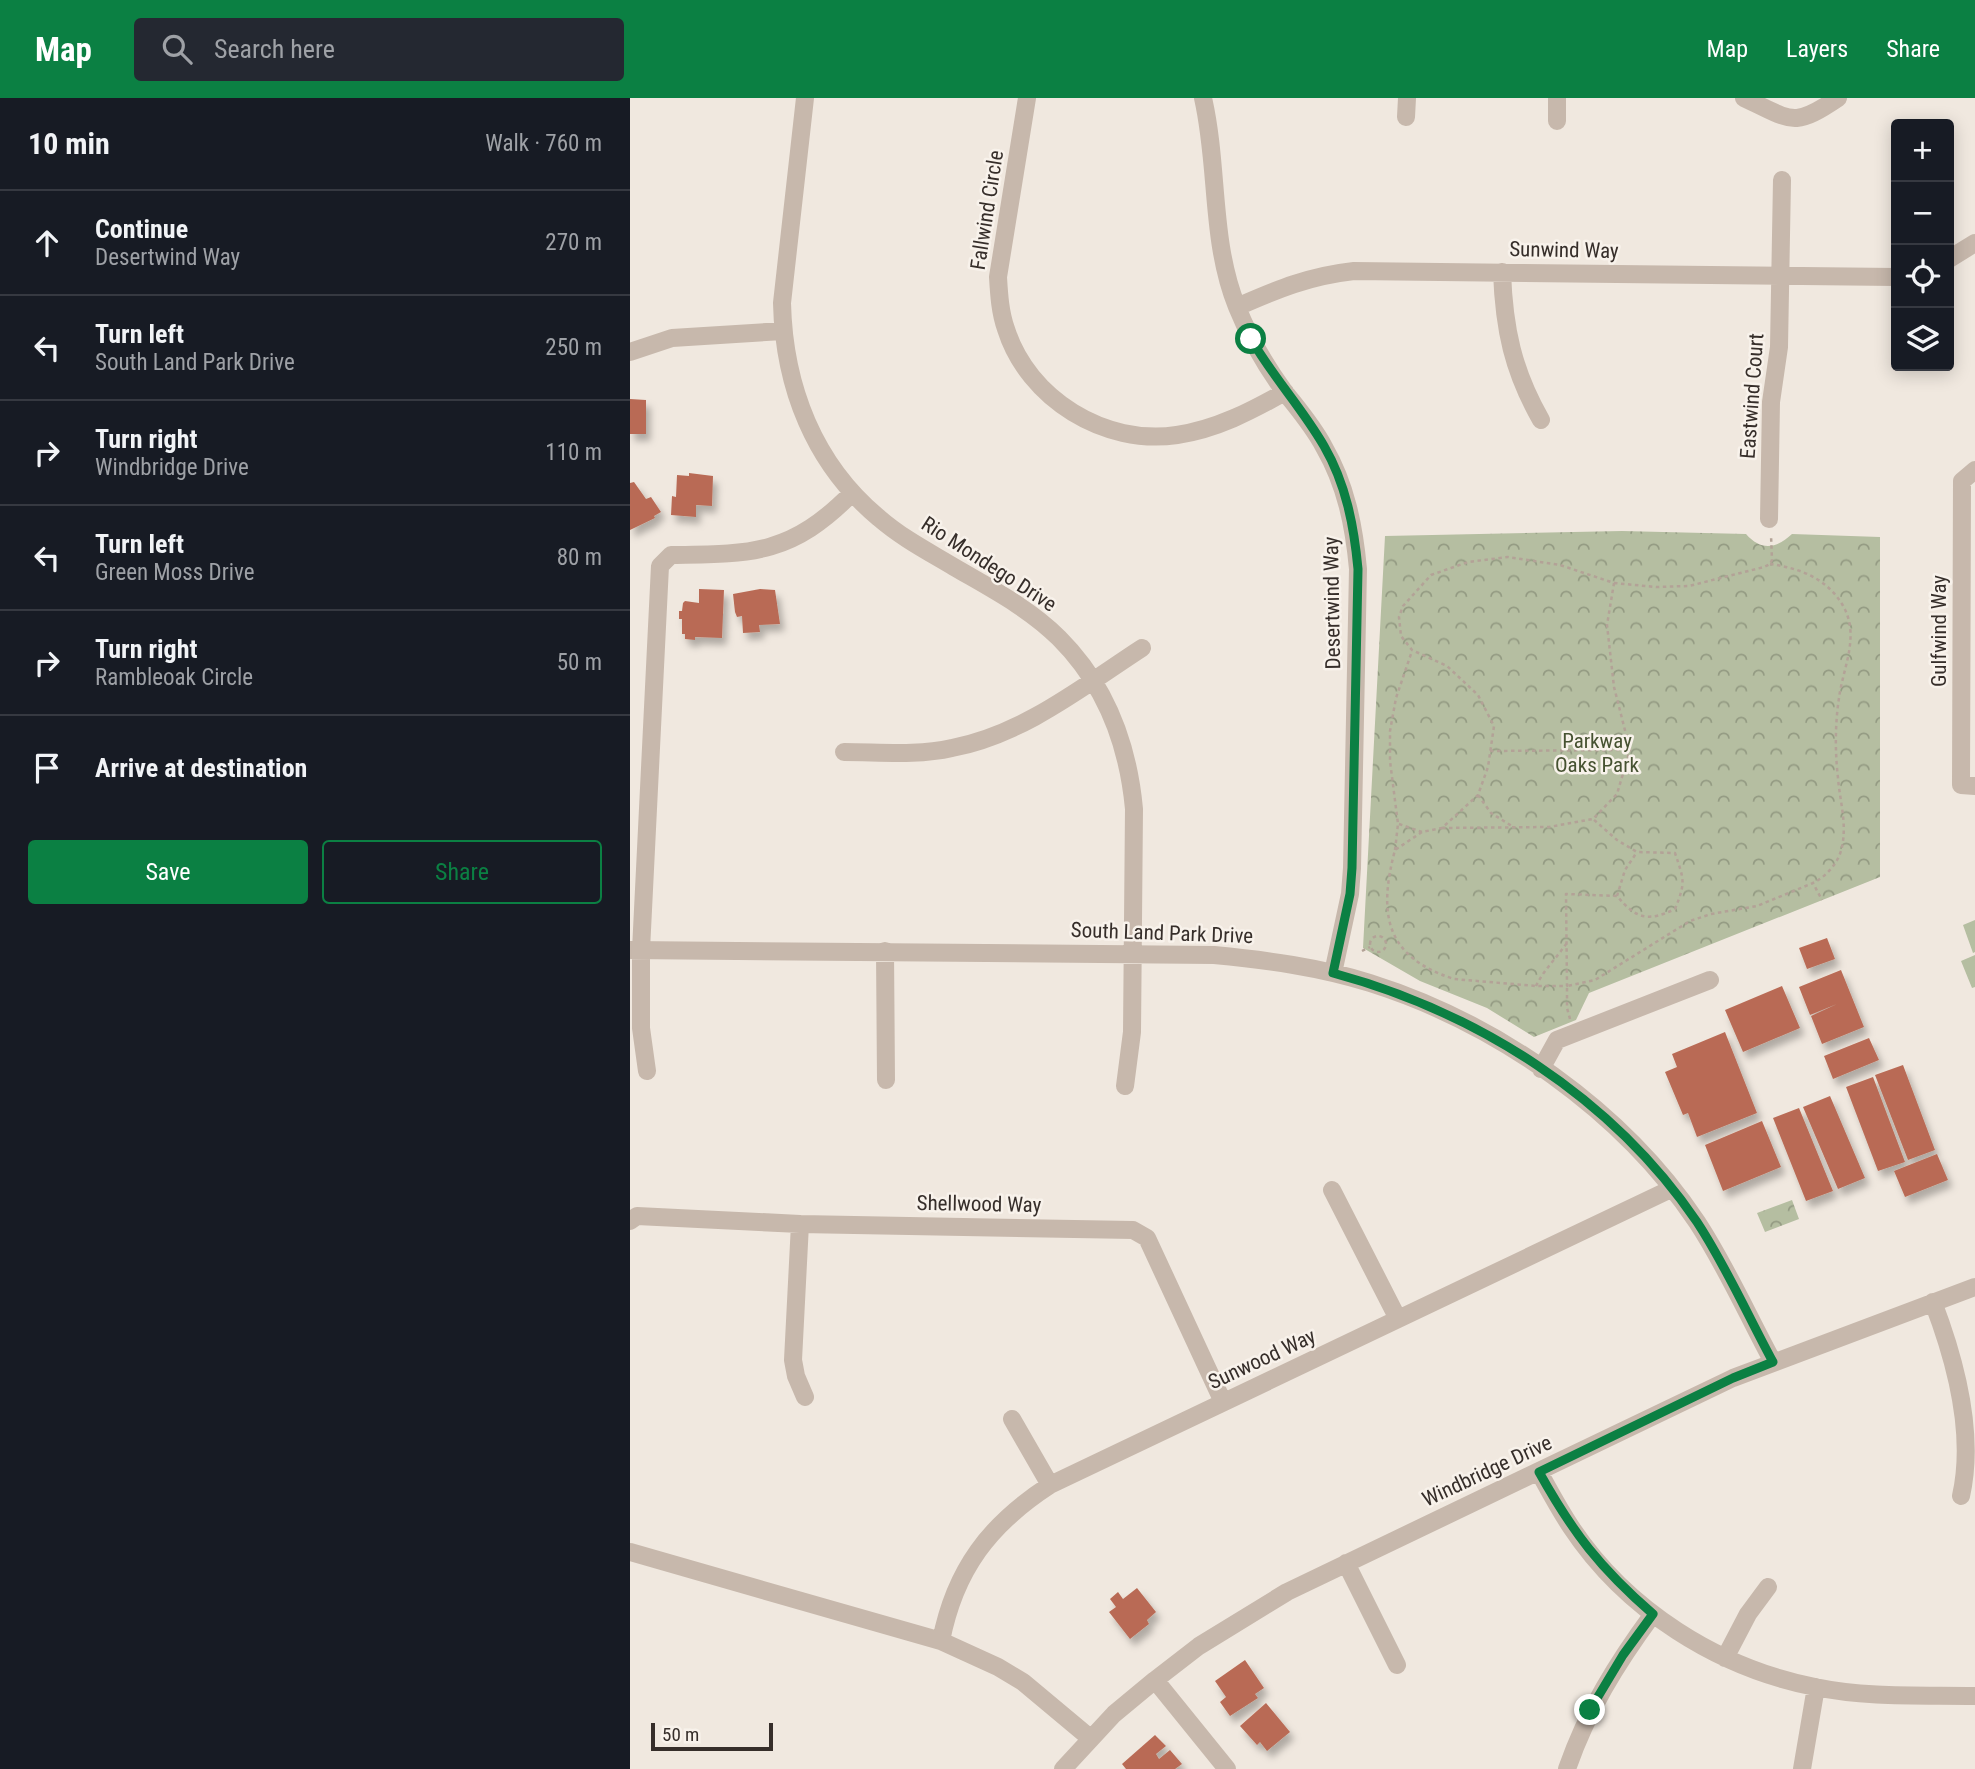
<!DOCTYPE html>
<html lang="en">
<head>
<meta charset="utf-8">
<style>
  :root { --surface:#171b24; --page:#242831; --text:#f1f3f6; --muted:#9ea1a6; --line:#363941; --accent:#0b8043 }
  body { margin:0; font-family:"Roboto Condensed",sans-serif; background:var(--page); color:var(--text) }
  .controls { position:absolute; right:21px; top:21px; display:grid; overflow:hidden; border-radius:7px; box-shadow:0 4px 18px #0003 }
  .controls button { width:63px; height:63px; display:grid; place-items:center; padding:0; border:0; border-bottom:2px solid var(--line); background:var(--surface); color:var(--text); font:35px sans-serif }
  .scale { position:absolute; left:21px; bottom:18px; width:122px; box-sizing:border-box; padding-left:7px; border:4px solid #362e2a; border-top:0; font-size:19px; line-height:24px; white-space:nowrap; color:#362e2a; -webkit-text-stroke:5px #f8f2eb; paint-order:stroke }
  .stop { position:absolute; width:21px; height:21px; margin:-16px; border:5px solid #0b8043; border-radius:50%; background:#fff }
  .stop.end { background:#0b8043; border-color:#fff; box-shadow:0 2px 7px #0008 }
  .list { margin:0; padding:0; list-style:none }
  h2 { display:flex; justify-content:space-between; align-items:center; height:91px; margin:0; padding:0 28px; font-size:30px }
  h2 small { font-size:23px; font-weight:400; color:var(--muted) }
  .list li { display:grid; grid-template-columns:46px 1fr auto; gap:21px; align-items:center; box-sizing:border-box; height:105px; padding:0 28px; border-top:2px solid var(--line) }
  .list b { display:block; font-size:26px; white-space:nowrap }
  .list p { margin:0; font-size:23px; white-space:nowrap; color:var(--muted) }
  .list em { font-size:23px; font-style:normal; color:var(--muted) }
  .actions { display:flex; gap:14px; padding:21px 28px }
  .actions a { flex:1; padding:16px 0; border:2px solid var(--accent); border-radius:7px; text-align:center; font-size:24px; color:var(--accent) }
  .actions .main { background:var(--accent); color:#fff }
  .icon { flex:none; width:38px; height:38px; fill:none; stroke:currentColor; stroke-width:2; stroke-linecap:round; stroke-linejoin:round }
  .map { position:relative; flex:none; width:1345px; height:1671px; overflow:hidden }
  header { display:flex; align-items:center; gap:42px; box-sizing:border-box; height:98px; padding:0 35px; background:var(--accent); color:#fff }
  header strong { font-size:33px }
  nav { display:flex; gap:38px; margin-inline-start:auto; font-size:24px }
  .search { width:490px; height:63px; background:var(--page); display:flex; align-items:center; gap:18px; box-sizing:border-box; padding:0 24px; border-radius:7px; color:var(--muted); font-size:26px }
  main { display:flex }
  aside { flex:1; background:var(--surface) }
  .map>svg:first-child { display:block }
  .grass { fill:#b5bea1 }
  .park { fill:url(#park-crowns) }
  .building { fill:#b96b55; filter:url(#shadow) }
  .lines { fill:none; stroke-linecap:round; stroke-linejoin:round }
  .path { stroke:#b3a297; stroke-width:2.5; stroke-dasharray:3.5 3.5; stroke-linecap:butt }
  .minor { stroke:#c7b8ac; stroke-width:18 }
  .route { stroke:#0b8043; stroke-width:9 }
  .labels { text-anchor:middle; dominant-baseline:central; stroke-width:5; stroke-linejoin:round; paint-order:stroke }
  .street-label { font-size:21px; fill:#362e2a; stroke:#f8f2eb }
  .park-label { font-size:21px; fill:#465231; stroke:#f8f2eb }
</style>
</head>
<body>
<header>
<strong>Map</strong>
<div class="search"><svg class="icon" aria-label="search" viewBox="0 0 24 24"><circle cx="10" cy="10" r="6"/><path d="M15 15l6 6"/></svg>Search here</div>
<nav><a>Map</a><a>Layers</a><a>Share</a></nav>
</header>
<main>
<aside>
<h2>10 min<small>Walk · 760 m</small></h2>
<ul class="list">
<li><svg class="icon" aria-label="ahead" viewBox="0 0 24 24"><path d="M12 20V5M6 11l6-6 6 6"/></svg><div><b>Continue</b><p>Desertwind Way</p></div><em>270 m</em></li>
<li><svg class="icon" aria-label="left" viewBox="0 0 24 24"><path d="M17 20v-9H6M10 6l-5 5 5 5"/></svg><div><b>Turn left</b><p>South Land Park Drive</p></div><em>250 m</em></li>
<li><svg class="icon" aria-label="right" viewBox="0 0 24 24"><path d="M7 20v-9h11M14 6l5 5-5 5"/></svg><div><b>Turn right</b><p>Windbridge Drive</p></div><em>110 m</em></li>
<li><svg class="icon" aria-label="left" viewBox="0 0 24 24"><path d="M17 20v-9H6M10 6l-5 5 5 5"/></svg><div><b>Turn left</b><p>Green Moss Drive</p></div><em>80 m</em></li>
<li><svg class="icon" aria-label="right" viewBox="0 0 24 24"><path d="M7 20v-9h11M14 6l5 5-5 5"/></svg><div><b>Turn right</b><p>Rambleoak Circle</p></div><em>50 m</em></li>
<li><svg class="icon" aria-label="arrive" viewBox="0 0 24 24"><path d="M6 21V4h12l-3 4 3 4H6"/></svg><div><b>Arrive at destination</b></div></li>
</ul>
<div class="actions"><a class="main">Save</a><a>Share</a></div>
</aside>
<div class="map">
<svg width="1345" height="1671" viewBox="0 0 1345 1671">
  <defs>
    <pattern id="park-crowns" width="20" height="18" patternUnits="userSpaceOnUse" patternTransform="scale(1.75)"><rect width="20" height="18" fill="#b5bea1"/><path d="M2 6a3 3 0 1 1 6 0M12 15a3 3 0 1 1 6 0" fill="none" stroke="#949b83"/></pattern>
    <filter id="shadow"><feDropShadow dx="4.5" dy="7" stdDeviation="3.5" flood-color="#0004"/></filter>
  </defs>
  <rect width="100%" height="100%" fill="#f0e8df"/>
  <path class="grass" d="M1345,822v32l-2,1 -10,-28z
    M1345,857v32l-3,1 -11,-27z"/>
  <path class="park" d="M992,433l124,3c15,17 30,15 46,0l88,3v340l-291,116 -13,27 -42,17 -47,-29 -67,-27 -57,-33 22,-412z
    M1162,1102l7,19 -34,13 -8,-19z"/>
  <path class="building" d="M0,301l16,1v34h-16z
    M59,375l24,3 -1,30 -16,-1v12l-25,-2 1,-19 4,1 1,-22 12,1z
    M4,384l12,17 5,-2 10,15 -7,4 1,2 -25,12v-47z
    M69,491l25,1 -2,48 -27,-1v3l-10,-1v-5h-3v-15h-3v-8h3l1,-8 2,-2 14,2z
    M130,491l15,1 5,34 -21,1 1,7 -17,1 -1,-17 -5,1 -2,-5 -2,-18z
    M1197,840l8,21 -28,10 -8,-21z
    M1211,872l23,57 -42,17 -11,-28 26,-12 -27,11 -11,-28z
    M1152,888l18,42 -57,24 -18,-42z
    M1095,934l32,81 -60,24 -9,-24 -5,2 -18,-43 12,-5 -5,-13z
    M1239,940l10,22 -46,19 -9,-23z
    M1273,967l32,85 -27,10 -33,-85z
    M1243,979l32,85 -27,9 -32,-84z
    M1200,998l35,82 -27,11 -35,-82z
    M1169,1010l34,83 -27,10 -33,-83z
    M1132,1023l19,46 -58,24 -18,-46z
    M1307,1056l11,26 -43,17 -11,-26z
    M507,1490l19,24 -9,8 2,4 -19,15 -21,-27 7,-5 -6,-8 8,-7 5,7z
    M615,1562l19,28 -9,6 3,4 -28,18 -10,-14 6,-5 -11,-16z
    M636,1605l24,29 -23,19 -7,-9 -3,3 -17,-19z
    M525,1637l11,11 -10,8 3,5 11,-9 12,14 -7,5h-49l-4,-5z"/>
  <g class="lines">
    <path class="path" d="M1140,466c29,4 56,14 72,40 19,31 1,63 -3,94 -4,26 -4,54 -1,80 2,24 9,45 4,69 -3,15 -15,29 -29,36
      M984,485l42,4 33,-1 75,-19 6,-3 2,-4 -1,-25
      M860,653l140,-1
      M848,697l13,18 24,15
      M769,726l23,8
      M812,730l107,-1 44,-8 24,-25 13,-44 -16,-63 -7,-62 7,-42 -54,-18 -52,-8 -40,5 -37,13 -28,31 -4,11 2,19 11,14 35,16 31,29 16,31 -6,41 -10,28 -36,33 -20,4 -27,18c-17,64 -10,107 59,129l82,7h31l-1,-92 51,2c19,23 31,26 58,13 11,-27 9,-29 0,-56l-38,-1 -20,-12 -24,-21
      M765,752l3,-26 -8,-63v-30l6,-33 16,-47
      M987,798l8,-26 12,-18
      M740 846a8 8 0 1 1 16 0a8 8 0 1 1-16 0Z
      M732,853l8,-4
      M906,888c8,-17 22,-29 32,-45
      M940,921l-3,-11v-22l28,-6 95,-59 21,-7 46,-8 56,-23 9,17"/>
    <path class="minor" d="M175,0l-23,205c2,84 32,161 97,215 23,20 50,34 75,49 36,21 75,41 105,71 47,47 69,106 75,171l-2,223 -7,54
      M397,0l-29,179c1,17 2,35 8,52 22,70 99,117 171,106 40,-6 74,-24 108,-43
      M573,0c16,70 7,142 34,209 12,30 28,58 47,84 14,18 29,35 40,56 22,38 30,79 34,122l-6,299 -2,26 -17,79
      M927,0v23
      M1114,0c48,22 48,31 94,0
      M776,19l1,-19
      M1319,161l26,-16
      M872,174c2,57 11,99 39,148
      M607,209c41,-18 72,-31 117,-36l542,6
      M0,254l42,-14 111,-7
      M1345,372l-13,11 -1,304 14,1
      M1139,421l2,-117 8,-55 3,-167
      M214,654c36,0 73,4 108,-4 72,-14 130,-61 190,-100
      M0,852l584,5c52,5 105,12 156,28 127,40 253,128 327,239 29,44 51,94 76,140
      M255,853l1,129
      M911,971l16,-29 153,-60
      M17,973l-6,-43v-78l19,-384 11,-11c81,-1 120,0 181,-62
      M702,1092l66,129
      M0,1123l7,-5 163,8 333,6 14,8 76,164
      M170,1126l-7,136 3,16 9,21
      M1303,1204c23,60 42,132 28,194
      M382,1321l38,66
      M909,1374c10,18 20,37 32,55 55,83 147,141 244,160 52,11 107,8 160,9
      M0,1454l311,89 57,26 25,15 67,56
      M716,1465l51,102
      M311,1543c14,-72 49,-117 109,-156l621,-296
      M1095,1560l23,-44 20,-27
      M525,1582l72,89
      M433,1671l51,-55 41,-34 44,-34 88,-54 446,-214 242,-91
      M937,1671c20,-58 50,-106 86,-155
      M1172,1671l14,-82"/>
  </g>
  <g class="lines">
    <path class="route" d="M621,241c22,38 51,69 73,107 22,38 30,80 34,123l-6,299 -2,26 -17,79c144,39 279,124 364,249 29,44 51,94 76,140l-40,16 -194,94c34,61 61,96 114,142l-30,41 -33,55"/>
  </g>
  <g class="labels">
    <g class="street-label">
      <text transform="translate(357 112) rotate(-81)">Fallwind Circle</text>
      <text transform="translate(934 152) rotate(1)">Sunwind Way</text>
      <text transform="translate(1122 298) rotate(-86)">Eastwind Court</text>
      <text transform="translate(359 466) rotate(33)">Rio Mondego Drive</text>
      <text transform="translate(702 505) rotate(-91)">Desertwind Way</text>
      <text transform="translate(1309 533) rotate(-90)">Gulfwind Way</text>
      <text transform="translate(532 835) rotate(2)">South Land Park Drive</text>
      <text transform="translate(349 1106) rotate(1)">Shellwood Way</text>
      <text transform="translate(632 1261) rotate(-25)">Sunwood Way</text>
      <text transform="translate(857 1373) rotate(-25)">Windbridge Drive</text>
    </g>
    <g class="park-label">
      <text x="967" y="643">Parkway<tspan x="967" dy="24">Oaks Park</tspan></text>
    </g>
  </g>
</svg>
<div class="controls">
<button>+</button>
<button>−</button>
<button><svg class="icon" aria-label="locate" viewBox="0 0 24 24"><circle cx="12" cy="12" r="6"/><path d="M12 2v4M12 18v4M2 12h4M18 12h4"/></svg></button>
<button><svg class="icon" aria-label="layers" viewBox="0 0 24 24"><path d="M12 4l9 5-9 5-9-5zM3 14l9 5 9-5"/></svg></button>
</div>
<div class="scale">50 m</div>
<div class="stop" style="left:621px;top:241px"></div>
<div class="stop end" style="left:960px;top:1612px"></div>
</div>
</main>
</body>
</html>
